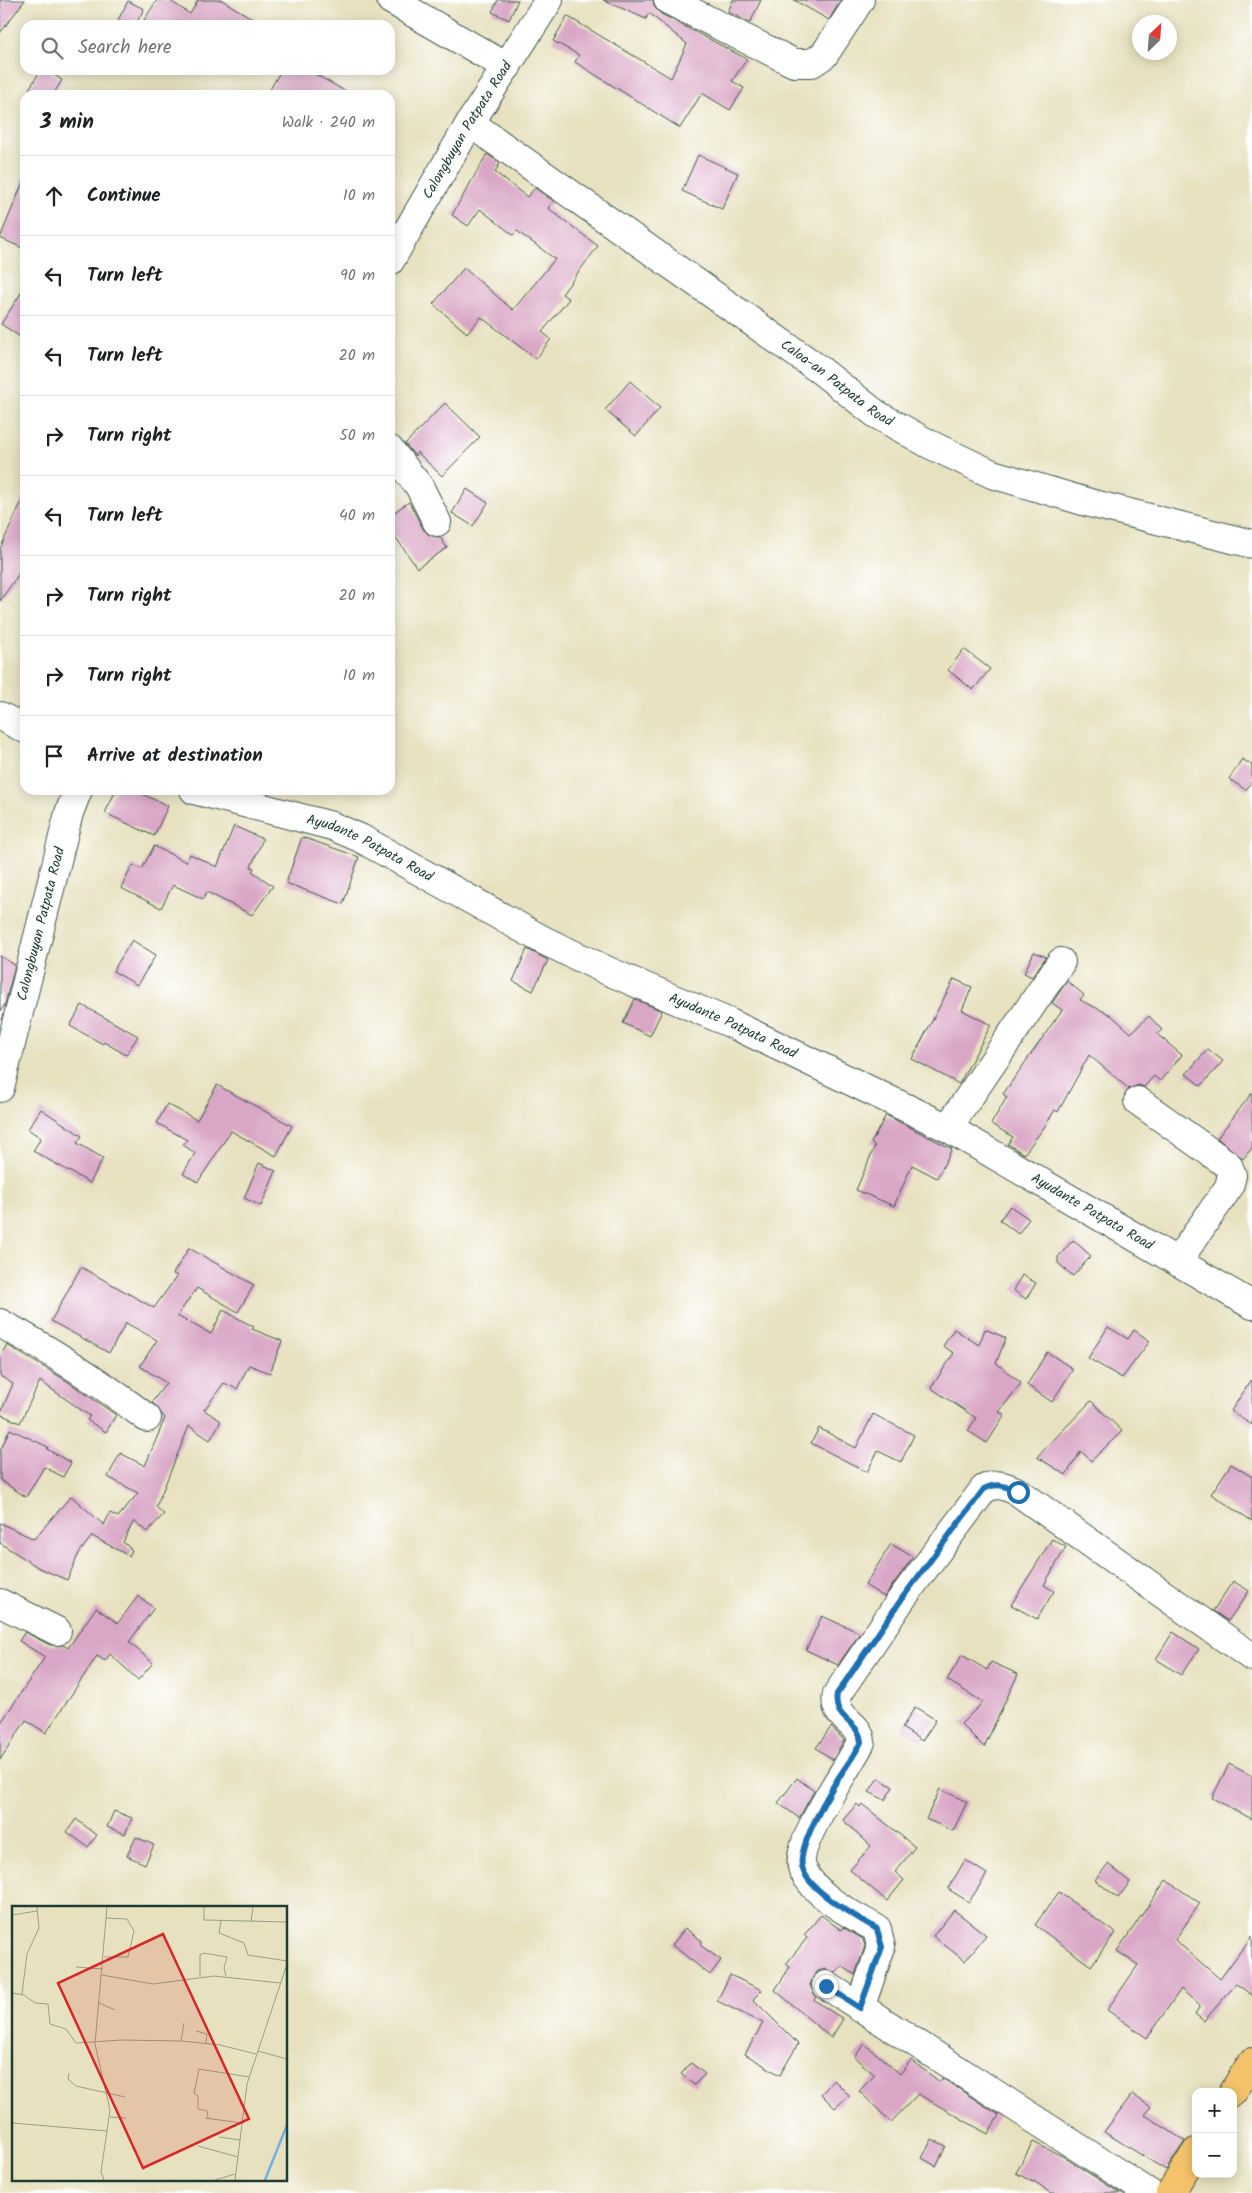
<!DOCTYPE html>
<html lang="en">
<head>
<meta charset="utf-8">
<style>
  :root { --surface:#fff; --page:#f2f2f2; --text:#202124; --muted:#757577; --line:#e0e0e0 }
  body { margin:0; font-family:Kalam,sans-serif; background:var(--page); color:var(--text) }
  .controls { position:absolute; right:15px; bottom:15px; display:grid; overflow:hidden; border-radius:10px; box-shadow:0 2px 12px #0003 }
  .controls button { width:45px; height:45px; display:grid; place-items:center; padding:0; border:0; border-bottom:1px solid var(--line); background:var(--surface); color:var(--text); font:25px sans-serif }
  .compass { position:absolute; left:1132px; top:15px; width:45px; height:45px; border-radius:50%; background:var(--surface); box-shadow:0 2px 12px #0003; rotate:25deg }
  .stop { position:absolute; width:15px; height:15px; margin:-11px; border:4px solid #1f6fb2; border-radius:50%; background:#fff }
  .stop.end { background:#1f6fb2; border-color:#fff; box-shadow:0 1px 5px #0008 }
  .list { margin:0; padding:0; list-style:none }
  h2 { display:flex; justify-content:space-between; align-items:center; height:65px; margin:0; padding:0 20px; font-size:21px }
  h2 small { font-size:16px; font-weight:400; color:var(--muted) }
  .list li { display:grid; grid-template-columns:32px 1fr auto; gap:15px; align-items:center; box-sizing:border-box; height:80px; padding:0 20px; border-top:1px solid var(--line) }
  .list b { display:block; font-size:19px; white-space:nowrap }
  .list em { font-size:16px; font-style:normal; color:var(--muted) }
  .icon { flex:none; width:28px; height:28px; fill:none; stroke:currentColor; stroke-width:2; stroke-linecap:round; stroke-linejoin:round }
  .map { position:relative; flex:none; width:1252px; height:2193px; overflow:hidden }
  .search { position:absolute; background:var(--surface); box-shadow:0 2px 12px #0003; left:20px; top:20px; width:375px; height:55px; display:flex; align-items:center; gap:12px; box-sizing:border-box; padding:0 18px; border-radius:15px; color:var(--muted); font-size:19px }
  .panel { position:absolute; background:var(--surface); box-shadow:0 2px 12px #0003; left:20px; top:90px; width:375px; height:705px; border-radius:15px }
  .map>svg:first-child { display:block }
  .building { fill:#d9a6c6 }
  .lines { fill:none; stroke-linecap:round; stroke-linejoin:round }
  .minor-casing { stroke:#3d5649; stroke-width:30 }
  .major-casing { stroke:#3d5649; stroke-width:30 }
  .minor { stroke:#fff; stroke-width:28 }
  .major { stroke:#f3c26a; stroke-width:28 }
  .route { stroke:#1f6fb2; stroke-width:6 }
  .labels { text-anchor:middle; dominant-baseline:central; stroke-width:4; stroke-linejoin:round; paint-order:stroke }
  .street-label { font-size:14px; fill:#1f3d34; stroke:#fff }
  .inset-river { fill:none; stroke:#73aee4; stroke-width:2.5 }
  .inset-road { fill:none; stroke:#979f87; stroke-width:1 }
  .view { fill:#d62828; fill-opacity:0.15; stroke:#d62828; stroke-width:2.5 }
  .inset-edge { fill:none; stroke:#1f3d34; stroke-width:2.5 }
</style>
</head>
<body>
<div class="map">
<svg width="1252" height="2193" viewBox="0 0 1252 2193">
  <rect width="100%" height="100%" fill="#fff"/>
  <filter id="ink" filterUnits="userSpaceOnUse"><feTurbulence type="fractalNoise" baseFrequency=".02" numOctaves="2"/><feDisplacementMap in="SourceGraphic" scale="10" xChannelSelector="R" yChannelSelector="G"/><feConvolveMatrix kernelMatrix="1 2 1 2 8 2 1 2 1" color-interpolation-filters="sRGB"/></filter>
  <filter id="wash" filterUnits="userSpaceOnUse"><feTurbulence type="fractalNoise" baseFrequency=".0096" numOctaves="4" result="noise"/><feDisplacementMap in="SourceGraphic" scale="20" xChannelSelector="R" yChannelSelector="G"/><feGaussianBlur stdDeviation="1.12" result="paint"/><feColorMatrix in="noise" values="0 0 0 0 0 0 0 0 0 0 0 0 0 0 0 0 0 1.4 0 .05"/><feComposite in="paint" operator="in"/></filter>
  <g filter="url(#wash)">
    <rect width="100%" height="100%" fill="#e7e1bf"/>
    <g id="blocks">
      <path class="building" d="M0,0h25l-25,33z
        M157,0h12l21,14 8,-14h24l41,25h-122z
        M498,0h20l-9,20 -17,-8z
        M603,0h50l2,8 6,6 86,45 -15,22 12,7 -14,22 -28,-17 -22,35 -105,-66 4,-7 -26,-14 14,-25 104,62 16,-34 -38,-31 -3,6z
        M733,0h28l-11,23 -22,-11z
        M794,0h47l-12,20z
        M128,1l16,8 -9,16h-8l-9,-5z
        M41,70h5l16,10 -9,15h-14l-10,-6z
        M281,70h27l44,25h-85z
        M487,154l13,9 -5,9 32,25 8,-9 19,13 -6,7 50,38 -36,48 7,5 -27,33 9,7 -15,20 -55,-42 -14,16 -34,-29 31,-36 49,42 42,-51 -38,-28 -4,4 -33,-26 -12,17 -16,-11z
        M698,155l40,18 -16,36 -40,-18z
        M25,177v72l-25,-11z
        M25,287v53l-24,-16z
        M630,381l30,27 -24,28 -31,-26z
        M445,403l35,34 -38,39 -25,-24 -2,4 -10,-12z
        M467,489l21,14 -15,23 -21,-13z
        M25,494v71l-25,36v-52z
        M409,502l14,27 6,6 11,2 7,11 -30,20 -27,-39v-14z
        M964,649l26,20 -17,21 -25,-20z
        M1242,759l10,6v16l-6,9 -17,-11z
        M116,790h18l34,16 -14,30 -49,-23z
        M234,826l29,13 -12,28 3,1 -2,3 21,15 -21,29 -45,-23 -4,7 -30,-14 -12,23 -40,-20 12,-23 9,4 12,-23 32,16 4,-8 27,13z
        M302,837l57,20 -16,47 -57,-21z
        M132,940l24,15 -19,30 -24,-14z
        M527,949l21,11 -15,31 -20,-10z
        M1034,952l12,5 -14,20 -8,-4z
        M0,956l15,9 -10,39 -5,8z
        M954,979l18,8 -10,23 29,15 -32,59 -47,-25z
        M1067,981l17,14 -4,5 31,15 20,18 18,-17 13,14 -5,4 25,21 -22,26 -6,-5 -10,11 -5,-2 -10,4 -40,-34 -31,57 -3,-2 -12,19 -19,25 -16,-10 5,-7 -22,-13 16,-27 -4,-3 59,-84 -10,-7z
        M635,999l27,12 -12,25 -27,-13z
        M82,1005l56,31 -12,19 -22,-13 -1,2 -33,-18z
        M1208,1049l15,12 -22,25 -15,-12z
        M217,1085l75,41 -16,30 -45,-25 -33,51 -15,-8 12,-21 -12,-8 4,-5 -30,-17 10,-19 30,16z
        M1252,1093v55l-9,11 -26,-21z
        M41,1109l41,27 -5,7 26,15 -13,25 -57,-32 8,-13 -13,-9z
        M886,1115l66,34 -15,29 -25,-13 -18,41 -38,-16 19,-44 -4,-3z
        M259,1163l17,8 -15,35 -17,-8z
        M1010,1206l19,13 -11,15 -18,-14z
        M1073,1240l18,16 -18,20 -15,-13v-6z
        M189,1248l65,37 -16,27 -41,-24 -20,28 34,18 12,-24 31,17 -2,2 30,12 -12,32 -21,-8 -12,24 -13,-6 -20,27 17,11 -11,19 -21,-14 -33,81 8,7 -17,18 -13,-11 -11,21 9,8 -3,6 -37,-20 -13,17 -12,27 -28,-12 -39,-25v-20l34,16 37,-43 33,29 6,-12 8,4 20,-24 -30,-16 12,-24 25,13 20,-48 -13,-16 14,-19 -26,-17 17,-26 -31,-17 -17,30 -58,-32 30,-54 73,41 23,-32 -4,-2z
        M1022,1275l14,8 -10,16 -13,-9z
        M1108,1327l20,12 6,-9 16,11 -28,37 -34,-20z
        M954,1329l25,16 6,-16 21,9 -10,25 25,20 -22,29 6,3 -18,28 -19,-12 8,-13 -45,-30 23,-35 -11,-7z
        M7,1345l60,36 49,34 -10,17 -19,-12 3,-4 -50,-35 -20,42 -20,-9 13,-30 -13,-8v-20z
        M1047,1352l26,17 -21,33 -25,-17z
        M1252,1379v46l-21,-14z
        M1091,1401l31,30 -31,30 -10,-10 -15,24 -29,-18z
        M873,1414l41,21 -13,27 -23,-11 -11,21 -56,-29 8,-15 37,20z
        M10,1429l38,18 -1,2 24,14 -8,14 -19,-10 -18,30 -26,-17v-29z
        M1231,1464l21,13v44l-41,-27z
        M1052,1539l14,8 -22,38 10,6 -17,28 -26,-14z
        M891,1544l22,13 -29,40 -19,-12z
        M1233,1581l16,10 -21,30 -15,-10z
        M138,1596l16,12 -25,34 24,21 -15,17 -28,-26 -5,7 -8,-5 -51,77 -20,-13 -26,40v-36l45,-67 -26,-16 6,-9 25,13h13l5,3 28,-40 22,15z
        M822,1616l38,17 -22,32 -32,-15z
        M1173,1632l26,17 -18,26 -25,-16z
        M962,1655l25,15 4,-8 27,12 -34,73 -23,-23 22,-22 -36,-22z
        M915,1707l21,13 -14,21 -20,-13z
        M831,1727l13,13 -11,20 -17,-12z
        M1229,1764l23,12v43l-40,-21z
        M797,1778l17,13 -15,27 -21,-15z
        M878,1778l15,9 -8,13 -16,-8z
        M940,1789l27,13 -14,29 -27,-12z
        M857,1804l3,3 2,-3 53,43 -20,25 9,8 -17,21 -37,-31 21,-24 -28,-26z
        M114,1811l18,7 -7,16 -18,-7z
        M76,1819l21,16 -9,12 -21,-15z
        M136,1837l18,8 -9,19 -18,-8z
        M965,1860l22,14 -18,28 -21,-13z
        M1108,1864l22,18 -12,16 -23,-18z
        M1166,1880l34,23 -25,37 45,39 32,-43v59l-16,-11 -32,37 -9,-7 5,-8 -19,-17 -34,49 -40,-28 31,-45 -21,-14z
        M1059,1892l56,41 -24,33 -56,-41z
        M954,1910l32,25 -21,26 -32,-25z
        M821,1915l20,15 2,-3 20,12 2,7 -10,29 -13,-9 -6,7 -10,-4 -8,2 -5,6 -3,8 6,12 -2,3 29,19 -12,19 -56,-48 15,-23 -4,-3 21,-26 -3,-3z
        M685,1928l17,13 -2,4 21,15 -11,15 -38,-30z
        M730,1975l32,15 -9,9 45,45 -18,31 -35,-21 18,-31 -46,-22z
        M865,2044l35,30 11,-14 29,22 2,-4 57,37 -11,19 -70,-40 -27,28 -32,-31 16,-16 -21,-18z
        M691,2063l14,11 -11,11 -13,-11z
        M834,2080l15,15 -14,13 -14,-14z
        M1132,2094l19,13 -6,8 40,26 -19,29 -62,-38z
        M932,2139l14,7 -10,20 -14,-8z
        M1033,2142l29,14 58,37h-69l-17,-12 -1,1 -17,-9z"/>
    </g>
  </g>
  <g filter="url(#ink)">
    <use href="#blocks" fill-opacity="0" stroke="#3d5649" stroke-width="1"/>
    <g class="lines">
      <defs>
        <g id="minor">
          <path d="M391,0l116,67"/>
          <path d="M668,0l126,63h18l12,-8 36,-55"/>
          <path id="s1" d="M470,123l350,247 56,44 53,30 63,30 98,29 162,41"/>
          <path id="s2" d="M390,261l80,-138 79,-123"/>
          <path d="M390,450l29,36 18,36"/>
          <path d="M0,716l25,13"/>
          <path id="s3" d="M194,790l138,36 28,12 183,102 65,31 122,52 218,105 304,177"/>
          <path id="s4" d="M0,1088l69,-275 9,-23"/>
          <path d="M1138,1101l90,64 4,10 -3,12 -52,75"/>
          <path d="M948,1128l113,-166"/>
          <path d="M0,1323c52,28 100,59 147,95"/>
          <path d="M0,1603l57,28"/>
          <path d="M826,1985l323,208"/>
          <path d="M860,2008l21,-61 -4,-18c-26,-15 -60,-31 -74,-59 -12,-24 47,-104 58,-128 -1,-21 -29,-22 -24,-48l66,-97 81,-108c14,-7 21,-3 34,3l234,165"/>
        </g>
        <path id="major" d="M1233,2092l19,-30
          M1170,2193l26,-41"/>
      </defs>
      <use href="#minor" class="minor-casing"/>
      <use href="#major" class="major-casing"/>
      <use href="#minor" class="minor"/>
      <use href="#major" class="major"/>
    </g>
  </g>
  <g class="lines" filter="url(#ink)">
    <path class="route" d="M826,1986l34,22 22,-61 -5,-18c-20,-12 -71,-39 -75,-63 -4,-18 23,-66 32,-81 9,-15 20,-28 27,-43 -1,-21 -29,-22 -24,-48l66,-97 81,-108c14,-7 21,-3 34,3"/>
  </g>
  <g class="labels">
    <g class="street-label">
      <text stroke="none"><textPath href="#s2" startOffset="152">Calongbuyan Patpata Road</textPath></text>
      <text stroke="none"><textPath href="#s1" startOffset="450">Caloa-an Patpata Road</textPath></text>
      <text stroke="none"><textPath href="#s3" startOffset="186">Ayudante Patpata Road</textPath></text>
      <text stroke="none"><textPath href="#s4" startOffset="169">Calongbuyan Patpata Road</textPath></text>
      <text stroke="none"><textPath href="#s3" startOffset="591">Ayudante Patpata Road</textPath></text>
      <text stroke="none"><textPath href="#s3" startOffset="996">Ayudante Patpata Road</textPath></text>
    </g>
  </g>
  <g transform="translate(12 1906)">
    <rect width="275" height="275" fill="#e7e1bf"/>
    <path class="inset-river" d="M253,274l22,-55"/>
    <path class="inset-road" d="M192,1v13l83,2M0,9l25,-4M209,14l-2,13 25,10 4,12 39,6M239,16l2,-15M92,51h24l6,-26 -7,-12 -21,-1M64,61l27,2M90,69l51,9 61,-8 66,7M188,71v-22l4,-2 23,4 -3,11 2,8M0,87l12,2 11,8 13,1 2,20 16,5 10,14 45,-3 60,1 39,4 36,9M10,88l5,-40 12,-26 -2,-21M87,97l16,7M184,125l11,3 -1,9M169,135l3,-18M246,145l29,8M57,167l-1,6 8,7 49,11M98,211l16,1M193,212l37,5M196,212l-1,-7 -9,-2v-13l-4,-3 5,-24 50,8M0,217l95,8M207,231l21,3M186,240l40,11M92,274l-3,-8 9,-62 -15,-66 12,-137M203,274l20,-6M223,274l12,-96 40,-120"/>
    <path class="view" d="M151,28l86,185 -106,49 -85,-185z"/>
    <rect width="275" height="275" class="inset-edge"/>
  </g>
</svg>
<div class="controls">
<button>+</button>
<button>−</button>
</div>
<svg class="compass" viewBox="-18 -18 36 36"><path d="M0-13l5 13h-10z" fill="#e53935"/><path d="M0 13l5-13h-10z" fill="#757577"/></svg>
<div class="stop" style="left:1018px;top:1492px"></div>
<div class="stop end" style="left:826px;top:1986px"></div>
<div class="search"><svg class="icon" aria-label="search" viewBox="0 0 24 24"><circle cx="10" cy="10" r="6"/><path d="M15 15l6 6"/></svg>Search here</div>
<section class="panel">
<h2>3 min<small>Walk · 240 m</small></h2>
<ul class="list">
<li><svg class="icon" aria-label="ahead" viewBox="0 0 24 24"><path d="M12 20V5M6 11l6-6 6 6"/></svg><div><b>Continue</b></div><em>10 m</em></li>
<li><svg class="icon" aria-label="left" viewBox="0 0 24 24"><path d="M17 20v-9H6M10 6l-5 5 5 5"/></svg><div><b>Turn left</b></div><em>90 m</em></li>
<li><svg class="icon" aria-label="left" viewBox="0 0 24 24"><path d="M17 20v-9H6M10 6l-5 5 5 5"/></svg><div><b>Turn left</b></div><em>20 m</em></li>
<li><svg class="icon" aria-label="right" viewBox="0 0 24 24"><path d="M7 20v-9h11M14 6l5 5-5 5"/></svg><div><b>Turn right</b></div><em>50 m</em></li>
<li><svg class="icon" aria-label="left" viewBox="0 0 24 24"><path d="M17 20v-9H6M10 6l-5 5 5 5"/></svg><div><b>Turn left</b></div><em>40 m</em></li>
<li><svg class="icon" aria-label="right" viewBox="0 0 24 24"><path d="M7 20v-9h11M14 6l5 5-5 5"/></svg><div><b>Turn right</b></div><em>20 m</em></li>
<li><svg class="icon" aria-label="right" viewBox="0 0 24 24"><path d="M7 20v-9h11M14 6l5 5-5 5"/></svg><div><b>Turn right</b></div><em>10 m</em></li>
<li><svg class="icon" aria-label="arrive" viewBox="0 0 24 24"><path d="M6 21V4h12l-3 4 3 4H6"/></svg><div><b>Arrive at destination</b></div></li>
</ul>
</section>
</div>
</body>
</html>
